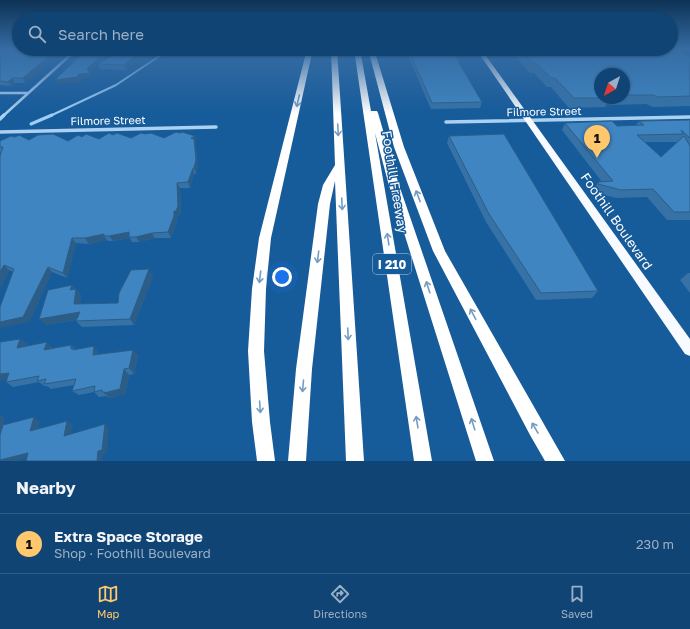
<!DOCTYPE html>
<html lang="en">
<head>
<meta charset="utf-8">
<style>
  :root { --surface:#104474; --page:#1e4e7c; --text:#f1f3f6; --muted:#9cb0c5; --line:#305c86; --accent:#ffc86d }
  body { margin:0; font-family:"Golos Text",sans-serif; background:var(--page); color:var(--text) }
  .compass { position:absolute; left:594px; top:68px; width:36px; height:36px; border-radius:50%; background:var(--surface); box-shadow:0 1px 3px #0004; rotate:219deg }
  .you { position:absolute; left:282px; top:277px; width:14px; height:14px; margin:-10px; border:3px solid #fff; border-radius:50%; background:#1a73e8; box-shadow:0 0 0 6px #1a73e833 }
  .badge { display:grid; place-items:center; width:26px; height:26px; border-radius:50%; background:var(--accent); color:#111; font-size:13px; font-weight:700 }
  .pin { position:absolute; translate:-50% -33px; filter:drop-shadow(0 1px 2px #0008) }
  .pin::after { content:''; position:absolute; top:21px; width:14px; height:12px; background:inherit; clip-path:polygon(0 0,100% 0,50% 100%) }
  .list { margin:0; padding:0; list-style:none }
  h2 { display:flex; justify-content:space-between; align-items:center; height:52px; margin:0; padding:0 16px; font-size:17px }
  h2 small { font-size:13px; font-weight:400; color:var(--muted) }
  .list li { display:grid; grid-template-columns:26px 1fr auto; gap:12px; align-items:center; box-sizing:border-box; height:60px; padding:0 16px; border-top:1px solid var(--line) }
  .list b { display:block; font-size:15px; white-space:nowrap }
  .list p { margin:0; font-size:13px; white-space:nowrap; color:var(--muted) }
  .list em { font-size:13px; font-style:normal; color:var(--muted) }
  .icon { flex:none; width:22px; height:22px; fill:none; stroke:currentColor; stroke-width:2; stroke-linecap:round; stroke-linejoin:round }
  .map { position:relative; flex:none; width:690px; height:461px; overflow:hidden }
  .search { position:absolute; background:var(--surface); box-shadow:0 1px 3px #0004; left:12px; right:12px; top:12px; height:44px; display:flex; align-items:center; gap:10px; box-sizing:border-box; padding:0 14px; border-radius:22px; color:var(--muted); font-size:15px }
  .sheet { height:112px; background:var(--surface) }
  nav { display:flex; justify-content:space-around; align-items:center; box-sizing:border-box; height:56px; border-top:1px solid var(--line); background:var(--surface); font-size:11px; color:var(--muted) }
  nav a { display:grid; justify-items:center; gap:2px }
  nav .on { color:var(--accent) }
  .map>svg:first-child { display:block }
  .lines { fill:none; stroke-linecap:round; stroke-linejoin:round }
  .stream-far1 { stroke:#9ecef5; stroke-width:2 }
  .stream { stroke:#9ecef5; stroke-width:3 }
  .minor-far1 { stroke:#abd1f2; stroke-width:2.5 }
  .minor { stroke:#abd1f2; stroke-width:3.5 }
  .primary { fill:#f7fbff; fill-rule:evenodd }
  .motorway { fill:#fff; fill-rule:evenodd }
  .wall { fill:#3672a6; fill-rule:evenodd }
  .shaded-wall { fill:#2c5d87 }
  .building { fill:#3f85c1; stroke:#2c5d87 }
  .oneway { stroke:#739dc2 }
  .labels { text-anchor:middle; dominant-baseline:central; stroke-width:3; stroke-linejoin:round; paint-order:stroke }
  .far-street-label { font-size:11px; fill:#fff; stroke:#165b9a }
  .shield { fill:#165b9a; stroke:#b9cee1; stroke-width:1 }
  .shield-label { font-size:12px; font-weight:bold; fill:#fff }
  .street-label { font-size:13px; fill:#fff; stroke:#165b9a }
</style>
</head>
<body>
<div class="map">
<svg width="690" height="461" viewBox="0 0 690 461">
  <rect width="100%" height="100%" fill="#165b9a"/>
  <g class="lines">
    <path class="stream-far1" d="M50,116l66,-31 54,-36"/>
    <path class="stream" d="M31,124l21,-9"/>
    <path class="minor-far1" d="M0,93h28
      M3,116l74,-67"/>
    <path class="minor" d="M0,119l4,-4
      M446,122l244,-5
      M0,132l216,-5"/>
    <path class="primary" d="M476,49h5l209,290v17l-5,-2z"/>
    <path class="motorway" d="M307,49h6l-42,189 -5,51 -2,62 6,71 5,39h-18l-5,-39 -4,-71 4,-62 7,-51z
      M331,49h6l27,412h-18l-11,-280 -5,23 -18,165 -6,92h-18l8,-92 22,-165 5,-19 12,-20z
      M354,49h6l11,62h6l1,2 20,69 96,279h-18l-88,-279 -13,-49 57,328h-18z
      M368,49h6l30,98 41,104 120,210h-20l-15,-26 -97,-184 -39,-104z"/>
  </g>
  <path class="wall" d="M0,49h64l-39,34h-10l-4,3 -11,-1z
    M124,49h29l-8,3 -19,18 -26,-1 -2,-5z
    M405,49h46l31,53 -2,6 -49,1z
    M505,49h173l12,8v49l-37,1 -7,-3 -36,1 -1,2h-4l-36,1 -18,-21h-4l-13,-14h-4l-14,-16h-5zM600,74h24v24h-24z
    M690,120v100h-23l-20,-23 -31,1 -23,-6 5,-10h4l-40,-52 3,-7 52,3 19,-1 3,-4zM678,141l-17,16 -16,-15h32z
    M180,133l15,3 1,5 -1,1 3,23 -2,9h-2l-4,14h-10l1,23 -2,5 -3,1 1,5 -6,16h-16l-16,4h-7l-2,-4 -17,3h-5l-1,-1 -18,4 -13,-1 -9,35 -15,-6 -23,50 -16,-50 -4,-2 -9,19 1,-136h-1v-12l15,-4 14,3 39,1 14,-4 17,2 14,-4 18,3 14,-4 19,4z
    M449,136l149,155 -6,7 -56,2 -50,-78 -39,-79z
    M688,273h2v20l-10,-13z
    M153,276l-19,49 -52,2 -6,-6v-1l-30,5 26,-40 9,10 -1,9 38,-1z
    M20,339l7,5v2l26,2 18,-3 5,4 23,3v2l39,1 -4,19 -5,1 -4,19 -15,4 -4,-2 -7,1 -5,-5 -15,3 -7,-4 2,-6 -23,4 -4,-3h-3l-5,-4 -26,5 -7,-5z"/>
  <path class="shaded-wall" d="M57,49h7l-39,34 -2,-5z
    M107,49h5l-23,24 3,4 -11,2 -1,3 -22,2 -3,-4 24,-6 8,-5z
    M142,49h11l-8,3 -19,18 -2,-5z
    M12,78l3,5 -4,3 -3,-4z
    M610,98h4l-5,9h-4z
    M195,136l1,5 -1,1 3,23 -2,9 -2,-6 -3,-30z
    M193,168l1,6 -4,14 -2,-6z
    M177,183l3,5 1,23 -2,5 -3,1 1,5 -6,16 -3,-6 6,-21z
    M129,232v5l1,1 -17,3 -4,-5z
    M152,233l3,5 -16,4 -3,-5z
    M104,234v2l3,4 -18,4 -4,-6z
    M72,238l4,5 -9,35 -4,-5z
    M4,265l5,5 -9,19v-17z
    M48,267l4,5 -23,50 -29,6v-6z
    M149,269l4,7 -19,49 -4,-6z
    M72,285l9,10 -1,16 -6,-7 -4,-14z
    M80,312l6,6 -40,7 -7,-6z
    M20,339l7,5 -3,9 -7,-5z
    M47,342l6,6 -9,2z
    M71,345l6,6 -6,-2z
    M94,346l5,6 -1,8 -5,-5z
    M133,350l5,5 -4,19 -5,-6z
    M124,369l5,6 -4,19 -15,4 -6,-5z
    M9,373l8,5 -17,3v-7z
    M0,415l5,3 -3,10 3,2 -5,7z
    M34,417l6,4 -3,13 -7,-3z
    M67,421l6,3 -3,16 -6,-4z
    M105,424l4,4 -2,25 -4,1 -1,7h-5l1,-10z
    M28,453l7,3 -19,5h-16v-1z"/>
  <path class="building" d="M0,49h57l-34,29h-11l-4,4 -8,-1z
    M87,49h20l-20,20 3,4 -11,1 -2,3 -22,3z
    M124,49h18l-18,16 -26,-1z
    M408,49h43l31,53 -50,1z
    M520,49h158l12,8v39l-31,1 -7,-2h-28v-21h-24v24h-26l-19,-20h-4l-14,-14 -4,-1z
    M690,120v18l-9,-8 2,4 -46,1 24,22 23,-21 6,10v66h-16l-21,-23 -32,1 -23,-6v-2l15,-1 -48,-58 47,-2 5,5 27,-1 -5,-4z
    M176,132l4,1 2,-1 13,4 -4,2 3,1 2,21 -2,8h-1l-5,14 -11,1 1,23 -2,5h-2v5l-6,16 -16,1 -16,4h-7v-5l-20,4h-5v-2l-19,4h-13l-9,35 -15,-6 -25,50 -23,5v-15l14,-38 -10,-4 -4,7v-116l3,-9h-3v-6l11,-5 4,1 4,-2 10,5 9,-5 15,-1 15,7 10,-6 4,2 4,-3 13,5 10,-6 4,2 4,-2 14,5 10,-5 4,1 6,-1 13,5z
    M504,134l94,157 -57,2 -52,-79 -40,-78z
    M149,269l-19,50 -54,2 4,-9 -41,7 9,-29 24,-5 -2,5 6,-1 -2,15 44,-1 1,-10 12,-23z
    M20,339l-3,9 30,-6 -3,8 27,-5v4l2,-1v2l21,-4 -1,9 40,-5 -4,18 -5,1 -4,20 -16,4 1,-1h-3v-2l-8,2 1,-6 -23,5 4,-12 -32,5 2,-5 -9,2 2,-5 -33,6 3,-9 -9,1v-32z
    M34,417l-4,14 37,-10 -3,15 41,-12 -3,26 -4,1 -1,10h-71l2,-8 -28,7v-25l3,-10z"/>
  <defs><path id="oneway-shaft" d="M-6 0H5M1.5-3L5.5 0L1.5 3" fill="none" stroke-width="1.6" stroke-linecap="round" stroke-linejoin="round"/></defs>
  <g class="oneway">
    <use href="#oneway-shaft" transform="translate(298 101) rotate(103)"/>
    <use href="#oneway-shaft" transform="translate(338 130) rotate(87)"/>
    <use href="#oneway-shaft" transform="translate(418 196) rotate(-111)"/>
    <use href="#oneway-shaft" transform="translate(342 204) rotate(87)"/>
    <use href="#oneway-shaft" transform="translate(388 239) rotate(-99)"/>
    <use href="#oneway-shaft" transform="translate(318 257) rotate(97)"/>
    <use href="#oneway-shaft" transform="translate(260 277) rotate(97)"/>
    <use href="#oneway-shaft" transform="translate(428 287) rotate(-108)"/>
    <use href="#oneway-shaft" transform="translate(473 314) rotate(-118)"/>
    <use href="#oneway-shaft" transform="translate(348 334) rotate(87)"/>
    <use href="#oneway-shaft" transform="translate(303 386) rotate(95)"/>
    <use href="#oneway-shaft" transform="translate(260 407) rotate(86)"/>
    <use href="#oneway-shaft" transform="translate(417 422) rotate(-99)"/>
    <use href="#oneway-shaft" transform="translate(473 424) rotate(-108)"/>
    <use href="#oneway-shaft" transform="translate(535 428) rotate(-120)"/>
  </g>
  <linearGradient id="sky" x2="0" y2="1"><stop stop-color="#0c3255"/><stop offset="0.43" stop-color="#366ca3"/><stop offset="1" stop-color="#366ca3" stop-opacity="0"/></linearGradient>
  <rect width="690" height="114" fill="url(#sky)"/>
  <g class="labels">
    <g class="far-street-label">
      <text transform="translate(544 111) rotate(-1)">Filmore Street</text>
      <text transform="translate(108 120) rotate(-1)">Filmore Street</text>
    </g>
    <rect class="shield" x="373" y="254" width="38" height="20" rx="3"/>
    <g class="shield-label">
      <text x="392" y="264">I 210</text>
    </g>
    <g class="street-label">
      <text transform="translate(395 182) rotate(81)">Foothill Freeway</text>
      <text transform="translate(617 221) rotate(55)">Foothill Boulevard</text>
    </g>
  </g>
</svg>
<svg class="compass" viewBox="-18 -18 36 36"><path d="M0-13l5 13h-10z" fill="#e53935"/><path d="M0 13l5-13h-10z" fill="#9cb0c5"/></svg>
<div class="you"></div>
<div class="pin badge" style="left:597px;top:158px">1</div>
<div class="search"><svg class="icon" aria-label="search" viewBox="0 0 24 24"><circle cx="10" cy="10" r="6"/><path d="M15 15l6 6"/></svg>Search here</div>
</div>
<section class="sheet">
<h2>Nearby<small></small></h2>
<ul class="list">
<li><span class="badge">1</span><div><b>Extra Space Storage</b><p>Shop · Foothill Boulevard</p></div><em>230 m</em></li>
</ul>
</section>
<nav>
<a class="on"><svg class="icon" aria-label="map" viewBox="0 0 24 24"><path d="M3 6l6-2 6 2 6-2v14l-6 2-6-2-6 2zM9 4v14M15 6v14"/></svg>Map</a>
<a><svg class="icon" aria-label="directions" viewBox="0 0 24 24"><path d="M12 3l9 9-9 9-9-9zM9 14v-3h6M13 9l2 2-2 2"/></svg>Directions</a>
<a><svg class="icon" aria-label="saved" viewBox="0 0 24 24"><path d="M7 4h10v16l-5-4-5 4z"/></svg>Saved</a>
</nav>
</body>
</html>
